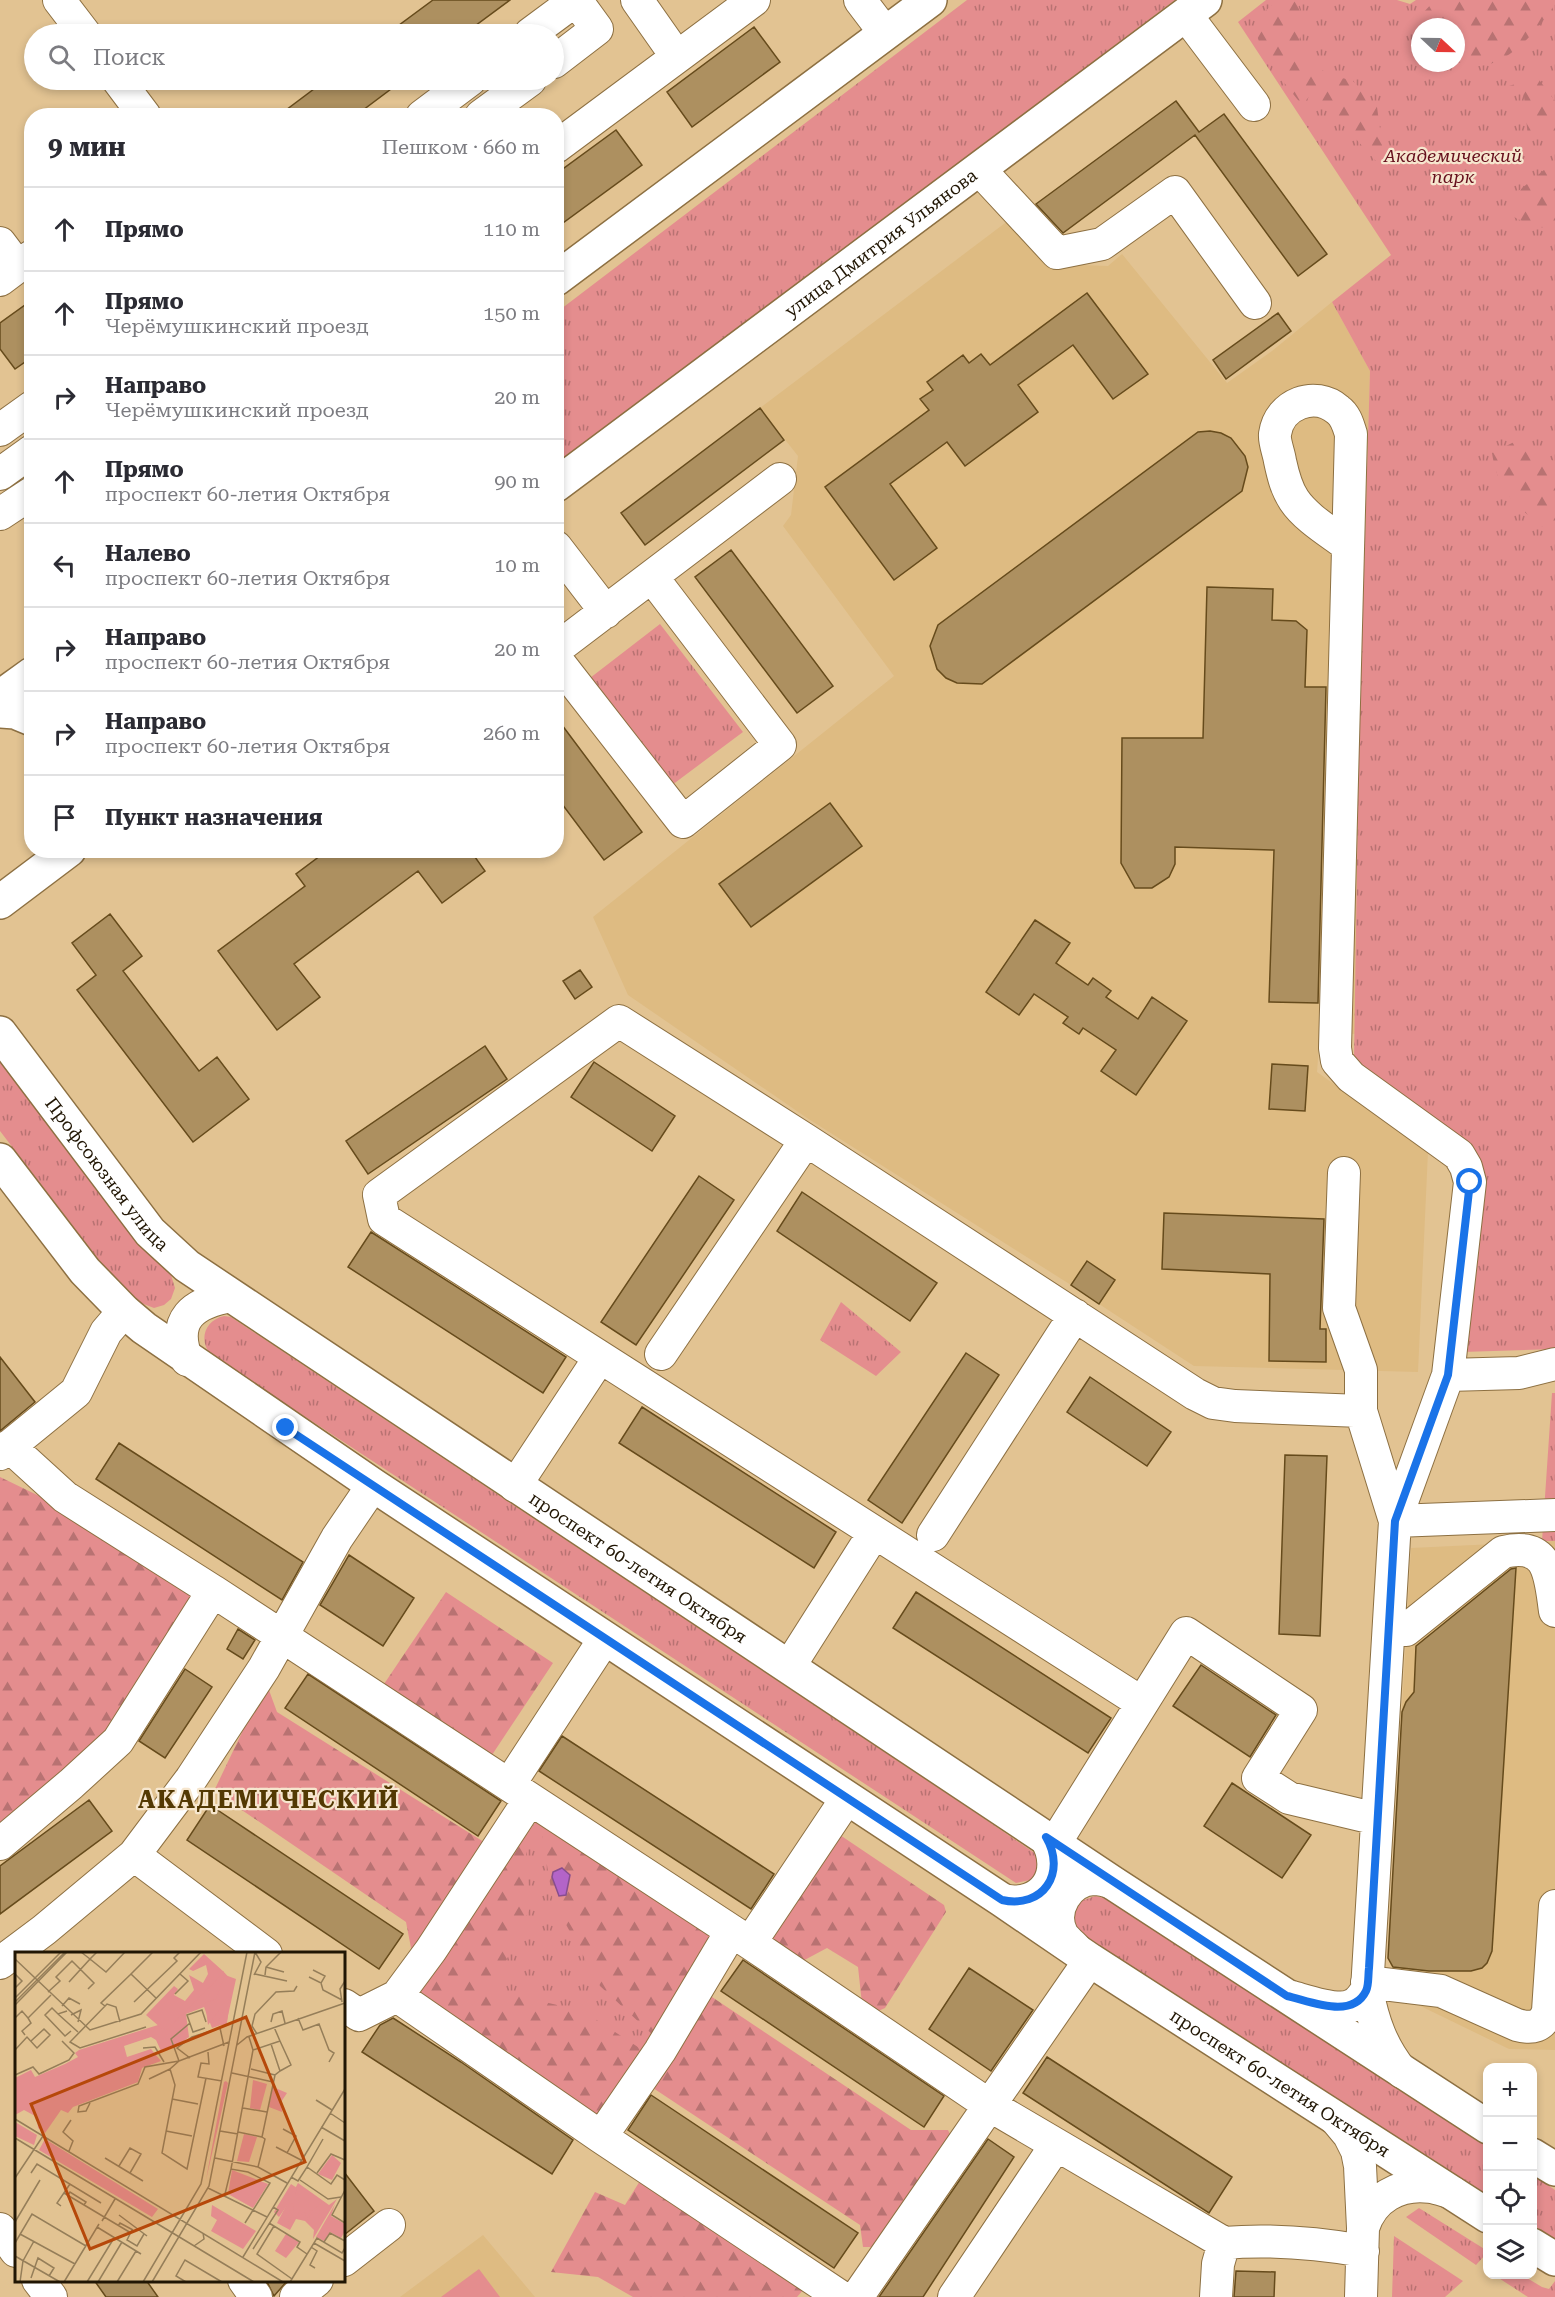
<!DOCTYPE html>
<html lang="ru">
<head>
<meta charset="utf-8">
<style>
  :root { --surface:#fff; --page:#f2f2f3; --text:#2b2b33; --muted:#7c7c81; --line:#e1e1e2 }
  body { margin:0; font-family:"Roboto Serif",serif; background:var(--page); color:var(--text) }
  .controls { position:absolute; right:18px; bottom:18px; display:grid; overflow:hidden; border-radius:12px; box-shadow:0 3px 9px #0003 }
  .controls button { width:54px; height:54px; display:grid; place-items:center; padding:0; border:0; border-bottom:2px solid var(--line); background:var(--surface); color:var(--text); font:30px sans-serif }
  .compass { position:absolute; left:1411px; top:18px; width:54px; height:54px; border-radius:50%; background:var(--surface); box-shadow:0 3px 9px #0003; rotate:112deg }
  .stop { position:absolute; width:18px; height:18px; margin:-14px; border:4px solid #1a73e8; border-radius:50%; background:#fff }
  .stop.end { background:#1a73e8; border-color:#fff; box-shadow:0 2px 6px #0008 }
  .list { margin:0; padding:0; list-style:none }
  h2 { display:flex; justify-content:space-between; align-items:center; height:78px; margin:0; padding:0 24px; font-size:26px }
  h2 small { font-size:20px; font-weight:400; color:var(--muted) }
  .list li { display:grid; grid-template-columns:39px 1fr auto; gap:18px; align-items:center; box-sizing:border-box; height:84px; padding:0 24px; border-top:2px solid var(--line) }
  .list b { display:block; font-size:22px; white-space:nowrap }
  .list p { margin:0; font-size:20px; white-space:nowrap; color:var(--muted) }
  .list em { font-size:20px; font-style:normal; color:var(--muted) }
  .icon { flex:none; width:33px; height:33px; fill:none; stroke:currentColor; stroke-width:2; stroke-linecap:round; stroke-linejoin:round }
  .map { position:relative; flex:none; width:1555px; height:2297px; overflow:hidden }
  .search { position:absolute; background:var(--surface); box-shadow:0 3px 9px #0003; left:24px; top:24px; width:540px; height:66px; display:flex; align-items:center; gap:15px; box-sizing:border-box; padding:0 21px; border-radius:33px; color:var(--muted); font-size:22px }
  .panel { position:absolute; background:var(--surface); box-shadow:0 3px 9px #0003; left:24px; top:108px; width:540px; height:750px; border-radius:24px }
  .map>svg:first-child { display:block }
  .built { fill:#debb82 }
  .grass { fill:url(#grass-tufts); fill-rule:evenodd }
  .forest { fill:url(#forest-firs) }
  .pitch { fill:#e48d8e }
  .water { fill:#b364c8; stroke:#874d8d; stroke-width:1.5 }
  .building { fill:#ad9060; stroke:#664b1c; stroke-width:1.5 }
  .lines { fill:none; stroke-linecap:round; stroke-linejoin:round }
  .minor-casing { stroke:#8d7042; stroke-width:34 }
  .major-casing { stroke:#8d7042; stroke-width:36 }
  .minor { stroke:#fff; stroke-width:32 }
  .major { stroke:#fff; stroke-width:33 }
  .route { stroke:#1a73e8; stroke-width:8 }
  .labels { text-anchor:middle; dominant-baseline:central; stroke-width:4.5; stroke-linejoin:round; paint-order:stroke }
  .park-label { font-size:18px; font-style:italic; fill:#66101d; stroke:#f6e6ce }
  .street-label { font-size:18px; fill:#211604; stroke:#f6e6ce }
  .district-label { font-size:24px; font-weight:bold; letter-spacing:1.5px; fill:#533903; stroke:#f6e6ce }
  .inset-road { fill:none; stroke:#957e59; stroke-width:1.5 }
  .view { fill:#b6480a; fill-opacity:0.15; stroke:#b6480a; stroke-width:3 }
  .inset-edge { fill:none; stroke:#211604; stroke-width:3 }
</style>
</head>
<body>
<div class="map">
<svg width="1555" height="2297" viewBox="0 0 1555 2297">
  <defs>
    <pattern id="grass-tufts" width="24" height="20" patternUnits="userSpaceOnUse" patternTransform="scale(1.5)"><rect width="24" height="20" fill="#e48d8e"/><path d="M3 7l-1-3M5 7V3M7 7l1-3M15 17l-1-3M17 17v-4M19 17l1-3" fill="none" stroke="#b87272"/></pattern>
    <pattern id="forest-firs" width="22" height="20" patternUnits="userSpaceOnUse" patternTransform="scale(1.5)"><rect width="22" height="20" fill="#e48d8e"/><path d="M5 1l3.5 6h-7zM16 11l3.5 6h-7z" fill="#b87272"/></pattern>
  </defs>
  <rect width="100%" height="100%" fill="#e2c392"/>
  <path class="built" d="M1017,214l37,50 54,2 14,-12 105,129 45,-32 60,-49 38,69 -11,367 -4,296 -35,-2 -3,40 111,79 -10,221 -224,-6 -95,-62 16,-24 -28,-19 -16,24 -264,-167 -179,-123 -35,-78 301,-241 -111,-150 8,-11 7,-59 -38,-48z
    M1555,1541v509l-46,-1 -103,-50 -7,-28 -8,-5 -3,-8 23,-410z
    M483,2235l52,62h-135z"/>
  <path class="grass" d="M967,0h208l-618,466v-154z
    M1266,0h131l13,4 6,-4h139v1349l-93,3 -1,-214 -107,-78 5,-322 11,-367 -38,-69 59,-47 -153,-233zM1420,27h36v36h-36z
    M660,624l83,108 -71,53 -82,-107z
    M0,1058l142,185 29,32 4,13 -4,11 -7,6 -10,3 -13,-5 -36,-35 -105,-137z
    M841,1302l60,50 -25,24 -56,-36z
    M224,1316l7,1 751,500 54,37 2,19 -8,7 -14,3 -805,-528c-13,-15 -6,-35 13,-39z
    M1552,1393h3v148h-13z
    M539,1817l179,119 -121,187 -181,-132z
    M1095,1896l9,2 383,248v50l-405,-262 -6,-6 -2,-15 7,-12z
    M1533,2175l22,15v49l-22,-14z
    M1419,2208l67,42v4l-10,11 -70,-48z
    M1394,2236l69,45 -18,16h-53z
    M1494,2275h28l20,12 7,2 6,-8v16h-27z"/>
  <path class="forest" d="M1279,0h12l6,2 7,20 -6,23 11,16 22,15 21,4 25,27 9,65 -73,-80 -11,13c-13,-17 -51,-60 -45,-81 3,-11 14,-18 22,-24z
    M1435,0h120v4c-15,23 -45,61 -76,62 -7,1 -15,-3 -23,-4v-35h-34v-13z
    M1537,77l18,24v37l-8,-3 -19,3 -4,-42 -18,-9z
    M1555,164v64l-21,-1 -20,-10 2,-24 34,-28z
    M1516,441l39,21v61l-13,4c-28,-24 -44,-35 -50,-74z
    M0,1477l62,30 136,88 -93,144 -105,90z
    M446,1592l107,71 -63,95 -108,-71z
    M266,1682l11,30 210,132 -75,109 -6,-31 -192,-131z
    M539,1817l179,119 -64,100 -54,-50 -47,-85z
    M834,1831l110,74 2,7 -61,96 -9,4 -14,-8 -4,-37 -31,-19 -30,16 -37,-18z
    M525,1837l5,71 -37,82 90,21 61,40 -47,72 -181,-132z
    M709,1995l202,135h37l6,12 -72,105h-19l-3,-22 -210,-139z
    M643,2176l162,112 -8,9h-164l-35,-20 -47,-5 44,-80 30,13z"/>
  <path class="pitch" d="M479,2269l21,28h-59z"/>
  <path class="water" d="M562,1868l8,7 -4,20 -7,1 -7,-19 1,-5z"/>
  <path class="building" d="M433,0h77l-46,34h-77z
    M754,27l26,35 -88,65 -25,-35z
    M326,80h77l-48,36h-77z
    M1176,101l23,31 25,-18 103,140 -29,22 -103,-141 -132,98 -27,-29z
    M616,130l26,35 -86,63v-54z
    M1087,293l61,81 -35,25 -40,-54 -55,40 20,27 -73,54 -18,-24 -57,42 47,64 -43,32 -69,-93 104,-77 -9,-11 13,-9 -6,-8 36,-27 6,8 12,-9 9,11z
    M32,300v57l-17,12 -15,-20v-26z
    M1278,313l13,18 -65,48 -13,-19z
    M760,408l24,32 -139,105 -24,-32z
    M1210,431l11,2 10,5 14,18 3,11 -6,24 -260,193 -25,-1 -11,-5 -9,-9 -7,-23 8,-21 260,-193z
    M731,550l102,136 -36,27 -102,-136z
    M1207,587l66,2 -1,31 24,1 11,9 -2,57h21l-8,316 -49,-1 5,-152 -99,-3v17l-6,13 -17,11h-17l-14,-25 1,-125h81z
    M556,717l86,115 -38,28 -48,-64z
    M830,803l32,43 -111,81 -32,-43z
    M328,850h142l15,21 -43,32 -24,-32 -124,93 26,33 -43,33 -59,-79 87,-65 -9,-12z
    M110,914l32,42 -19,15 76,100 18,-14 32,42 -56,43 -116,-152 19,-15 -24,-32z
    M1035,920l35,23 -14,20 32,22 5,-7 18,13 -5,6 32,22 14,-22 35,24 -51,74 -35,-24 15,-21 -33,-22 -4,6 -16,-11 5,-6 -34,-23 -15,21 -33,-23z
    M580,970l12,17 -17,12 -12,-18z
    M485,1046l22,33 -139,95 -22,-33z
    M594,1062l81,54 -23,35 -81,-54z
    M1272,1064l36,2 -3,45 -36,-2z
    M699,1176l35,24 -98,145 -35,-23z
    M802,1192l135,91 -27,38 -133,-90z
    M1164,1213l160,6 -4,110h6v33l-57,-1 1,-87 -108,-5z
    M371,1232l195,125 -23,36 -195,-126z
    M1087,1261l28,19 -16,24 -28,-19z
    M966,1353l33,22 -97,148 -34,-23z
    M0,1357l35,45 -35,29z
    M1090,1377l81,55 -24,34 -80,-54z
    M642,1407l194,125 -22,36 -195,-125z
    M119,1443l184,119 -21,38 -186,-121z
    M1285,1455l42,1 -7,180 -41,-2z
    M349,1555l65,43 -31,48 -63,-41z
    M1516,1568l-24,383 -5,12 -5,5 -11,3h-42l-36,-4 -5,-9 14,-246 4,-10 8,-10 2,-46 95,-77z
    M916,1592l195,126 -23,35 -195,-125z
    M238,1629l17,11 -12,19 -16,-10z
    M1201,1665l75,50 -26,42 -77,-51z
    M185,1669l27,18 -47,71 -26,-17z
    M308,1674l193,127 -23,35 -193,-128z
    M562,1736l212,138 -23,35 -212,-138z
    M1232,1783l79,52 -29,43 -78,-52z
    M89,1800l23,31 -112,83v-48z
    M210,1805l193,129 -24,35 -192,-129z
    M743,1960l201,136 -20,31 -203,-136z
    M969,1968l64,42 -42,61 -62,-42z
    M393,2018l68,44 112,78 -21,34 -190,-122 18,-27z
    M1047,2057l185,120 -23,36 -186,-120z
    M651,2095l207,138 -24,35 -206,-138z
    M988,2139l26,18 -91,140h-44z
    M344,2172l30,39 -30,24z
    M1236,2271l39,1 -1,25h-40z
    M94,2280h52l12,17h-52z
    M266,2280h22l-14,16z"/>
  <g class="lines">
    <defs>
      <path id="minor" d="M59,0l26,34
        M637,0l40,57
        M860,0l25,33
        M1186,15l68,90
        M530,34l46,-34
        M554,62l43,-33 -21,-29
        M118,80l27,36
        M422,116l48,-36
        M481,116l49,-36
        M556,147l198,-147
        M979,169l78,84 45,-9 73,-52 80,111
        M0,243l18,24
        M0,280l32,-24
        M0,430l32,-23
        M0,474l32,-23
        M0,514l32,-21
        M1347,545c-17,-13 -41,-27 -53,-45 -8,-12 -11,-25 -14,-39 -1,-8 -6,-19 -5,-27 4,-30 40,-44 63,-24 8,6 10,15 13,24l-16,614 2,13 14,16 108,78 7,12 4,15 -22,193 -53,146 -28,469c6,32 15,57 35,82
        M556,547l50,65
        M556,649l224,-170
        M556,659l127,163 97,-77 -128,-168
        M1344,1173l-5,135 22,62v41
        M661,1354l145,-214
        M187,1360c-16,-41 6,-57 44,-64
        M1448,1375l71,-2 36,-9
        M0,1454l76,-62 30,-60 18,-21
        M515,1486l85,-129
        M1395,1521l160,-6
        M933,1535l142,-220
        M213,1591l537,352 239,162 235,138c47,-4 93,0 139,8
        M1390,1628l16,2 97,-78c47,-11 47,24 52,59
        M789,1667l85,-134
        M1142,1703l-758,-484 -5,-24 240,-174 187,119 389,254 18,9 22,3 126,5 34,110
        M509,1785l96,-147
        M530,1799l-99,151 -34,46 204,141 240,160
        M1055,1843l131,-210 115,77 -43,68 31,20 88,21
        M0,1844l71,-60 47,-43 95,-150 -148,-94 -56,-51
        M134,1855l132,99
        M1002,1900c41,9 65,-27 43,-63
        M750,1943l97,-145
        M1075,1948c-4,-4 -10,-9 -13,-14 -12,-24 6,-54 32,-55 6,0 13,2 19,4
        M0,1963l44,-33 90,-75 57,-76 73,-111 73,-130 36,-53
        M1367,1982l74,9 76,34c15,4 26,2 31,-14l7,-105
        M1292,1997c15,4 48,16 62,7 6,-3 9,-9 13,-14
        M344,2005l15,10 38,-19
        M1334,2117l15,18 8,16 3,15 3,62 -2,69
        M601,2137l59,-86 71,-119
        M1363,2228c9,-30 36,-45 67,-41 7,1 15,4 23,6
        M0,2229l16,22
        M344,2260l45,-35
        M38,2280l13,17
        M244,2280l12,17
        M296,2297l21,-17
        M857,2297l233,-337
        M954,2297l102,-152
        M1216,2297l2,-33 6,-21"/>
      <g id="major">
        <path d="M556,279l374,-279"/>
        <path id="s1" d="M556,485l649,-485"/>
        <path d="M0,697l32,-23"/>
        <path d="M0,711l15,1 17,7"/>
        <path d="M0,902l69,-52"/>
        <path id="s2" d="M0,1033l150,199 37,34 926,617 375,244"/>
        <path id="s3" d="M0,1160l85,111 39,40 20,17 229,157 629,415 88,60 398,256"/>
        <path d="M1532,2155l23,14"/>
        <path d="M1532,2245l23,14"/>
      </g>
    </defs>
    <use href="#minor" class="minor-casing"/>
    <use href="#major" class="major-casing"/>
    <use href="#minor" class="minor"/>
    <use href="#major" class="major"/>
  </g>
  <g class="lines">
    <path class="route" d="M286,1428l716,472c41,9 65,-27 44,-63l241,159c23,5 65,24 79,-5 3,-6 2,-16 3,-23l26,-447 53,-146 22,-193"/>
  </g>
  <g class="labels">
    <g class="park-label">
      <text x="1453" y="155">Академический<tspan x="1453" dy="21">парк</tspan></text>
    </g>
    <g class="street-label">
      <text stroke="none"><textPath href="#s1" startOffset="405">улица Дмитрия Ульянова</textPath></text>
      <text stroke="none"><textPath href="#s2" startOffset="177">Профсоюзная улица</textPath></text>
      <text stroke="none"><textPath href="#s2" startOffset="842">проспект 60-летия Октября</textPath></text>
      <text stroke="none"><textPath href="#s3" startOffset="1586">проспект 60-летия Октября</textPath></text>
    </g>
    <g class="district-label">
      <text x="269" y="1800">АКАДЕМИЧЕСКИЙ</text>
    </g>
  </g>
  <g transform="translate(15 1952)">
    <rect width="330" height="330" fill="#e2c392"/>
    <path d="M208,19l9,10 -5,42 -15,5 -8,-21 -18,7 3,23 -13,10 -15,4 -5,-11 -5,-3 -27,9 3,11 24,-8 10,12 -19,7 -4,14 -65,25 -5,6 -7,-3 -16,23 -7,-5 -1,-11 -13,-7 -9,5v-37l16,-8 4,7 30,-13 13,-7 -3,-4 4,-3 79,-25 11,2zM211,129l2,2 -22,97 18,-98zM0,170l22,13 -3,10 -19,-9zM30,187l113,70 -6,8 -113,-67zM317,203l9,8 -9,17 -14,-6zM283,231l31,22 8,-6 -24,40 1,-9 -9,-9 -9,-2 -6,11 -13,-7zM320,252l-4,12 14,8v7l-4,7 -11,-6 -6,9 -8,-4zM197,253l44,26 -13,18 -32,-18 6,-11 -6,-4zM271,282l13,8 -13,16 -11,-7z" fill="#e48d8e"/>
    <path d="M189,2l20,18 -57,58 -6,-2 -15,-13 28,-29 4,3 -4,6 11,6 9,-11 -5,-15 14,8 5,-9 -2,-9 -13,6 -4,-2zM210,23l11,4 -10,46h-10l7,-11 -3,-5 -12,16 -3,-22 11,-4zM238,128l14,4 -7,26 -10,-2zM258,135l14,6 -6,9 1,10 -13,-5zM229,182l13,3 -8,25 -12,-1zM217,218l36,14 -15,24 -25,-14zM276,232l6,4 -2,7 4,3 8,-8 16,12 -12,9 -2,10 -5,-9h-5l-9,16 -3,-4 7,-11 -1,-10 -5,1 -9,13 -5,-5z" fill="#e48d8e"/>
    <path class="inset-road" d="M82,0l-7,7 16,13 19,-20M138,0l-22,22 25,24M0,7l75,71 51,-16 60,-62M251,15l18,5M0,22l7,7 -7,7M240,22l32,7M239,23l7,-13 -6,-10M250,23l1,-8 15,-15M294,25l12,6 4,-7 -12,-6M54,30l21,-23 -9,-7M306,31l2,7 19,10M33,40l12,-11 -4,-4 16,-16 22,22 -6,6M160,42l13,-13 -8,-7M0,46l46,-46M0,50l50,-50M119,50l43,-41 -3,-3 6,-6M327,50l-2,-13 5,-8M0,53l52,-53M47,54l7,-8 11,6M90,54l-4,-3 30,-29M52,59l-9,3 -6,-6 -7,7 20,21 6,-5M43,62l20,18M56,63l10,-5 -3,12M0,66l7,-7 6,7M283,66l5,12 16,-6 10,26 5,3 -5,9M105,70l-4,-15 -9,-3 -37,38 10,6 66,-21M256,70l2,-8 9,-3 3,12M190,76l-12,4 -6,-17 15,-5 4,12M242,82l-5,-8 3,-12 21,-22 18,-1 3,-5M10,83l-3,-4 9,-8 -3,-5 23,-23M265,89l11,24 -11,6M222,93l10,-8 98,-34M128,96l12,-1 9,15M0,98l12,-13 10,11 13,-13 -6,-6 -13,12M238,98l27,-9 -6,-14M193,100l1,12 -8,-1 -3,14 24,4M175,106l-13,-10 15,-11 28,-9 4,18M164,109l-9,8 5,16 -13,68 25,16 19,-91M164,109l-8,-22 19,-16M236,117l24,6M217,121l41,9M0,123l18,-8 6,7 30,-14 5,-7 -12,-12M134,127l21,-10M157,147l26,5M301,148l16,10M75,151l-4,8 -8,1 1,-6 59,-22 7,-17 34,-6 50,-19M228,156l24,4M315,161l15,10M0,167l268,163M306,175l24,14M268,177l13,7 -9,17M151,179l26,5M205,179l18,3M223,180l24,5 13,-62 5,-4 -9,-27M0,186l239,144M261,195l25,13M54,199l4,-10 -10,-9 8,-12M90,206l38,23M200,206l43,9 29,16M104,214l11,-18 11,6 -11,19M243,215l7,-28 -3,-2M292,215l16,-28M216,217l22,-119 -4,-13M16,221l6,-9 64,39M302,221l14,-19 14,6M276,225l7,4 9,-14 24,17 6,-9 8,5M0,226l28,-42M285,228l28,19 13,-2M193,236l59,29M330,238l-13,25 13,8M49,241l67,40M210,242l6,-25 17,3 22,11 -25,40M53,243l2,-3 16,10 -2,3M46,254l-4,-3 13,-19M104,263l28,21M87,269l13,-22M0,270l25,-42M254,271l31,19 -3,5 10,7M103,274l2,-3 13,7M259,274l-17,28 35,25M82,275l44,27M117,278l-5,10 10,6 7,-12M5,282l55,30M309,290l6,-9 15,8M0,291l17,-29 54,32M299,291l31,18M179,294l10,-7 -1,-6M296,295l6,4 -7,14 5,3M238,297l25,-39 -5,-3M0,304l45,26M228,305l102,-168M16,326l7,-20 16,10 -5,8M5,330l3,-21 11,-20M49,330l35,-58M72,330l27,-44M83,330l24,-40M102,330l19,-31M128,330l58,-98 46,-232M137,330l57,-96 46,-234M171,330l-10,-6 9,-16 37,22M275,330l27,-44 25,15 3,-5"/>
    <path class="view" d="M231,65l59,145 -215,87 -59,-145z"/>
    <rect width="330" height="330" class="inset-edge"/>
  </g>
</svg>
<div class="controls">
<button>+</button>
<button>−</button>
<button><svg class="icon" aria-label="locate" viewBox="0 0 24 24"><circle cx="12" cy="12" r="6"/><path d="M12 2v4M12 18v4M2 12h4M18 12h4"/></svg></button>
<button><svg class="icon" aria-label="layers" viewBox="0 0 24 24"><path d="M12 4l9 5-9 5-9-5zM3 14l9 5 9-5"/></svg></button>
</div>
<svg class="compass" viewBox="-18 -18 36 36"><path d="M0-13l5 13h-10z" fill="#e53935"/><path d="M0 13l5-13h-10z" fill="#7c7c81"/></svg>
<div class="stop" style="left:1470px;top:1182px"></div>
<div class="stop end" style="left:286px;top:1428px"></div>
<div class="search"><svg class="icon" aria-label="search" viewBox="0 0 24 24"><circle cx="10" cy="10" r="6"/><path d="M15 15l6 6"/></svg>Поиск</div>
<section class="panel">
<h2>9 мин<small>Пешком · 660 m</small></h2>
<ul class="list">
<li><svg class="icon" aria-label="ahead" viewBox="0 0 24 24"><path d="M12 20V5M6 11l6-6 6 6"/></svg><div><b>Прямо</b></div><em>110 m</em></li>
<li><svg class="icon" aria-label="ahead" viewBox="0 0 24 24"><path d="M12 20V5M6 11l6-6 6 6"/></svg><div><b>Прямо</b><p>Черёмушкинский проезд</p></div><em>150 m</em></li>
<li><svg class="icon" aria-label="right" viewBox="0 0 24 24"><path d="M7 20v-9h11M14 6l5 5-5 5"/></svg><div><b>Направо</b><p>Черёмушкинский проезд</p></div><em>20 m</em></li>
<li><svg class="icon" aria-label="ahead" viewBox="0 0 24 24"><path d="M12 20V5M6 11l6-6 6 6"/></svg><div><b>Прямо</b><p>проспект 60-летия Октября</p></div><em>90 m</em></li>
<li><svg class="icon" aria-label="left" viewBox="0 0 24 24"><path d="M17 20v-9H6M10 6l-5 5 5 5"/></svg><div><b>Налево</b><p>проспект 60-летия Октября</p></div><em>10 m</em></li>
<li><svg class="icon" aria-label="right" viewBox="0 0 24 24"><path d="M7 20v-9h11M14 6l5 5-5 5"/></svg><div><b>Направо</b><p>проспект 60-летия Октября</p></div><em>20 m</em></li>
<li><svg class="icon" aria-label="right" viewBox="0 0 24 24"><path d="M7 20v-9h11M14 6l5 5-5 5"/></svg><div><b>Направо</b><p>проспект 60-летия Октября</p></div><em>260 m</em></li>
<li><svg class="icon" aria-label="arrive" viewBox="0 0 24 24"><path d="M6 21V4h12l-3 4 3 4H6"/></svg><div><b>Пункт назначения</b></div></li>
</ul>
</section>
</div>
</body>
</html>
